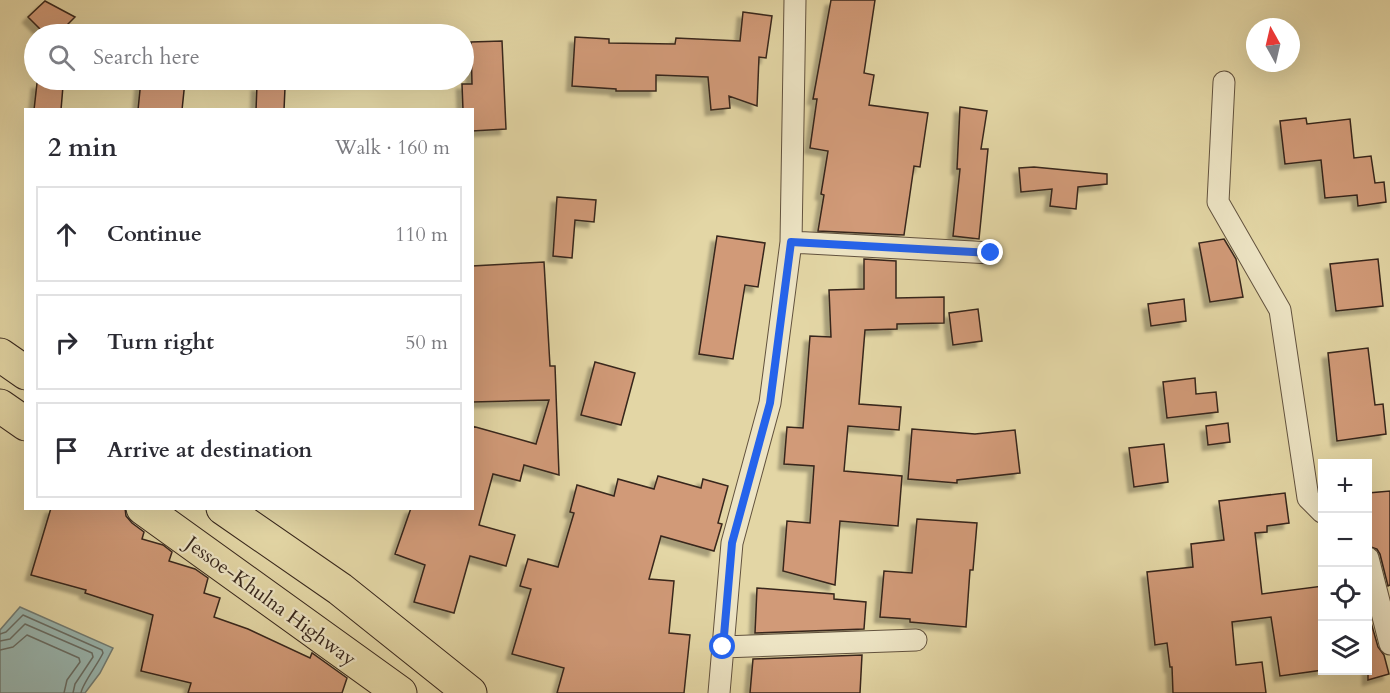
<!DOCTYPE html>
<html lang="en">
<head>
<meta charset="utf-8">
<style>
  :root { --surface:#fff; --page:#f7f7f7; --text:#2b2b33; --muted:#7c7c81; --line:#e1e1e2 }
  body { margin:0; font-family:Cardo,serif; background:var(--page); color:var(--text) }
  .controls { position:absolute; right:18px; bottom:18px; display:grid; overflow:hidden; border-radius:0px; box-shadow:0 6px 24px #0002 }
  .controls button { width:54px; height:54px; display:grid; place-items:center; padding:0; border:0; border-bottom:2px solid var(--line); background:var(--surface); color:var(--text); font:30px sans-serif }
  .compass { position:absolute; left:1246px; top:18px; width:54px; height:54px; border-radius:50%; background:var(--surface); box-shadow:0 6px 24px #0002; rotate:352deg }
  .stop { position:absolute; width:18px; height:18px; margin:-14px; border:4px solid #2563eb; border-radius:50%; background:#fff }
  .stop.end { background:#2563eb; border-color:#fff; box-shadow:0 2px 6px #0008 }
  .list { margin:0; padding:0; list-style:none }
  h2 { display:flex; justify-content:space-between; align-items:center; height:78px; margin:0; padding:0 24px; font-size:26px }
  h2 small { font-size:20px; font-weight:400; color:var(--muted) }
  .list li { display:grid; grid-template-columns:39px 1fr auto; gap:18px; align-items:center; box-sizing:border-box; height:96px; margin:0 12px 12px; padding:0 12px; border:2px solid var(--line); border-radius:0px }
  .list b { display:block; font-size:22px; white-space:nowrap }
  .list em { font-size:20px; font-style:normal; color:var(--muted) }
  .icon { flex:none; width:33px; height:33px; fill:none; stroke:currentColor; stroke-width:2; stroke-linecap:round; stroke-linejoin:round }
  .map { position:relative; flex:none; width:1390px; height:693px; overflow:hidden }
  .search { position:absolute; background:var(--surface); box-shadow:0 6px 24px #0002; left:24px; top:24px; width:450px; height:66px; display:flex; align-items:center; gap:15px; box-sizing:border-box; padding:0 21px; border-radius:33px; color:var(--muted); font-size:22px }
  .panel { position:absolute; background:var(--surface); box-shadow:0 6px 24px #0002; left:24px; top:108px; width:450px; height:402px; border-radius:0px }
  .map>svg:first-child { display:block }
  .water { fill:#99b7b1; stroke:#727d75; stroke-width:1.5 }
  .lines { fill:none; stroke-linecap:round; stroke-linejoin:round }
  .shore { stroke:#686e66; stroke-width:1.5 }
  .building { fill:#d19a78; stroke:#37261b; stroke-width:1.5; filter:url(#shadow) }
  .minor-casing { stroke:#62523e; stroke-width:23 }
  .trunk-casing { stroke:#37261b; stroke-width:35 }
  .minor { stroke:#ede4c4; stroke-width:21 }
  .trunk { stroke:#e3d6a5; stroke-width:33 }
  .route { stroke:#2563eb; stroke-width:8 }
  .labels { text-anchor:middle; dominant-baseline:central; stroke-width:4.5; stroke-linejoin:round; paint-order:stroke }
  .street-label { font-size:20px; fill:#37261b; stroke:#ede4c4 }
</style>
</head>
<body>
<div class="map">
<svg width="1390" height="693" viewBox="0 0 1390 693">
  <defs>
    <filter id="shadow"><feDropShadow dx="-5.5" dy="5.5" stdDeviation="1.5" flood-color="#0004"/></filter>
  </defs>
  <rect width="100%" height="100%" fill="#e3d6a5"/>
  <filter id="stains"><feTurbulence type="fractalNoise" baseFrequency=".00333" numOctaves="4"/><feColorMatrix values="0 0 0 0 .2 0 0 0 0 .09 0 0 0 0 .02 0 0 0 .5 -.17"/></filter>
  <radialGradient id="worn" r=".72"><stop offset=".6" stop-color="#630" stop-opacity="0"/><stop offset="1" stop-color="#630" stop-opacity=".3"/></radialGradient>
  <path class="water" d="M20,607l93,41 -13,25 -15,20h-85v-63z"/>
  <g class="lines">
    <path class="shore" d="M0,634l6,-2 17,-17 79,35 1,3c-5,11 -21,31 -22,40
      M0,641l10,-2 15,-15 67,29 1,4 -18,27 -2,9
      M0,650l13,-3 14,-12 52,23 1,4 -13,18 -3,13"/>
  </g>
  <path class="building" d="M831,0h44l-11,73 10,2 -5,30 59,8 -8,54 -6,-1 -10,69 -86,-4 6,-36 -3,-1 7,-43 -18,-3 7,-49h-4z
    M45,1l30,16 -17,17h-13l-17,-17z
    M743,12l29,4 -6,42 -7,-1 -2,49 -28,-10 1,12 -19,2 -3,-33 -52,-2v16h-40v-2l-44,-3 3,-49 34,2v4l66,1 1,-6 64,3z
    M502,41l4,88 -34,2v-21h-9l-1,-26h10l-1,-42z
    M141,80l44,1 -3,29h-44z
    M37,83l26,3 -2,24h-27z
    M257,85l28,3 -1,22h-28z
    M960,107l27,4 -6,38h7l-9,90 -26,-3 7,-67h-3z
    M1306,118l1,6 43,-5 4,39 17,-2 4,27 9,-1 2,20 -28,4 -1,-11 -32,3 -4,-38 -36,4 -5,-43z
    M1034,167l73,7v10l-29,3 -2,22 -26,-3 2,-17 -31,3 -2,-24z
    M557,197l39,3 -2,22 -19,-2 -3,38 -19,-2z
    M717,236l48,7 -7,44 -13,-2 -12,74 -34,-5z
    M1224,239l12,20 7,38 -33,5 -11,-59z
    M864,259l32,2v37l48,-1v26l-47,1v5l-32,1 -6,74 42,3 -2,23 -51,-4 -4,45 58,5 -4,50 -58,-5 -5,64 -52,-14 4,-50 23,2 4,-57 -30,-2 3,-37 16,1 7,-92 21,1 -2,-47 35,-1z
    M1378,259l5,47 -47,5 -6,-47z
    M544,262l6,104h5l4,109 -35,-10 -4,16 -27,-7 -14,51 36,10 -9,31 -36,-10 -16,57 -40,-11 11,-37 -30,-11 16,-46h61v-82l64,18 13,-44 -77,2v-136z
    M1184,299l2,22 -35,5 -3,-22z
    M978,309l4,32 -29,4 -4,-32z
    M1368,348l7,57 8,-1 3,30 -49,7 -9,-88z
    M595,362l40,11 -14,52 -40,-10z
    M1195,378l1,16 20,-2 2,20 -51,6 -4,-36z
    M1228,423l2,19 -22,3 -2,-19z
    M912,429l63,5 40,-4 5,43 -63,7v3l-49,-4z
    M1164,444l4,38 -34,5 -5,-39z
    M658,476l43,12 2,-9 25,7 -10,37 4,1 -8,27 -53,-15 -12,43 25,2 -5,52 21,2 -6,58h-127l7,-25 -52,-14 19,-65 -11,-3 8,-27 30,8 16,-54 -4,-1 7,-27 37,11 4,-17 36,10z
    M1390,491v94l-2,1 -8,-32 -3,-5 -9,-3v-53z
    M1285,493l4,30 -22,3v6l-12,1 7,61 61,-8v84l-43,6 -9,-59 -39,5 4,43 26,-3 4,31h-93l-1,-26h-2l-3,-24 -12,2 -8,-73 46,-5 -2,-23 33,-4 -5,-39z
    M51,508h74l1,8 6,7 12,9 -2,7 21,6 9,7 -3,9 26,8 13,9 -4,15 16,5 -6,19 34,12 62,29 2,-5 35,25 -5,15h-154l3,-10 -50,-12 12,-56 -68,-22 1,-3 -55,-15z
    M917,519l60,4 -4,47h-3l-4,57 -56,-5v-3l-30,-2 4,-46 28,2z
    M757,588l77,6v5l32,3 -2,27 -109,4z
    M1370,619l8,28 6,8 5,19 -21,6v-60z
    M862,655l-2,38h-110l3,-34z"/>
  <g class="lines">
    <defs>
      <path id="minor" d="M1224,82l-6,120 62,108 28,188 14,14
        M791,242l200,11
        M1368,558l22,86
        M723,647l193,-7
        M719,693l13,-150 38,-140 21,-161 4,-242"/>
      <path id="trunk" d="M0,355l26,18
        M0,406l26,18
        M143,508l257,185
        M223,508l117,81 130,104"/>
    </defs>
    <use href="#minor" class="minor-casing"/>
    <use href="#trunk" class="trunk-casing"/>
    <use href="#minor" class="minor"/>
    <use href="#trunk" class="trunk"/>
  </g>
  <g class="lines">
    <path class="route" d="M723,647l9,-104 38,-140 21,-161 200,11"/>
  </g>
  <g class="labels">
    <g class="street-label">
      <text transform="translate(271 601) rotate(36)">Jessoe-Khulna Highway</text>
    </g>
  </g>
  <rect width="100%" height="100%" filter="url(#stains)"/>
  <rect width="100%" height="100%" fill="url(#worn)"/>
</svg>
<div class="controls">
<button>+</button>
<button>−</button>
<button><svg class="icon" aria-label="locate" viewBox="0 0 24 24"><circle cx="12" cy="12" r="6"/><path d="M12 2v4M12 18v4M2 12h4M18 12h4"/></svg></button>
<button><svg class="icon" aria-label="layers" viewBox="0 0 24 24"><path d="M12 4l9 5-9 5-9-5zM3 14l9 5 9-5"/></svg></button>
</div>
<svg class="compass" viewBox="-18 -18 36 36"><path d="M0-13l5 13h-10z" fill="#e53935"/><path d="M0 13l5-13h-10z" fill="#7c7c81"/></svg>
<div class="stop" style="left:723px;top:647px"></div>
<div class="stop end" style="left:991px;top:253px"></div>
<div class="search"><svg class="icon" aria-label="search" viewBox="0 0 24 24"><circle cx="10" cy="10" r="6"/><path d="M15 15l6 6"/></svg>Search here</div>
<section class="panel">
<h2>2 min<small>Walk · 160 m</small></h2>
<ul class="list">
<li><svg class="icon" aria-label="ahead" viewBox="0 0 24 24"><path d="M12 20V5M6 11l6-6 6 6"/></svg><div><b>Continue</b></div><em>110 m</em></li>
<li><svg class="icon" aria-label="right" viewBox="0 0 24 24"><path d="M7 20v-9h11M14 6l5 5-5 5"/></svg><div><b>Turn right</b></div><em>50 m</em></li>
<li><svg class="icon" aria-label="arrive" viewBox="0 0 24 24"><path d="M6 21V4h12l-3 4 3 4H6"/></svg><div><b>Arrive at destination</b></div></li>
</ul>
</section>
</div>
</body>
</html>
